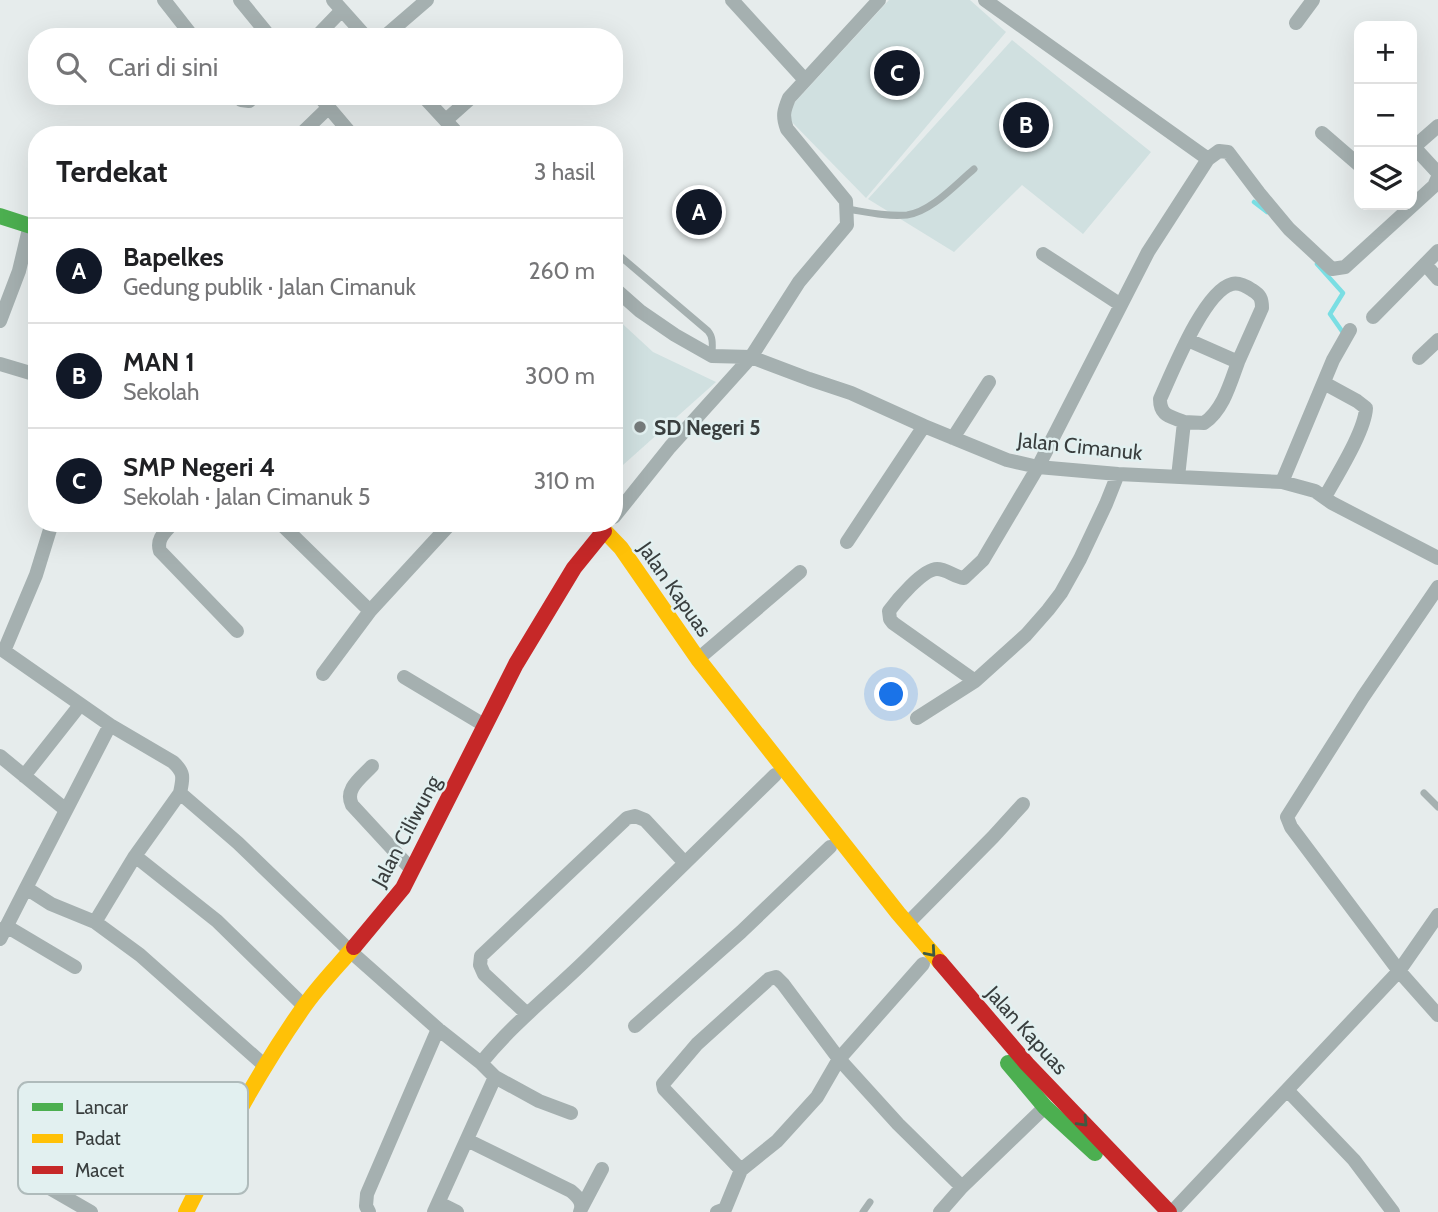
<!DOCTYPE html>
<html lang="id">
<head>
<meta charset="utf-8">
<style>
  :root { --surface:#fff; --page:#f6f6f6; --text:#202124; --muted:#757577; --line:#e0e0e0; --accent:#111827 }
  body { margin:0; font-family:Cabin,sans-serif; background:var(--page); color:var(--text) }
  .controls { position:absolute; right:21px; top:21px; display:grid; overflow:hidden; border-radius:14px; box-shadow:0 7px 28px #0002 }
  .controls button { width:63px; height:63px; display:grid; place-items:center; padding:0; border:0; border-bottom:2px solid var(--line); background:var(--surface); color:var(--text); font:35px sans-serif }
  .you { position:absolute; left:892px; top:695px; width:24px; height:24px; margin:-18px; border:5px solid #fff; border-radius:50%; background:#1a73e8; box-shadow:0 0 0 10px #1a73e833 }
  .badge { display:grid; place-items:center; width:46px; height:46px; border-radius:50%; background:var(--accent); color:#fff; font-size:23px; font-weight:700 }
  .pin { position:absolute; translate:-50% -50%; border:4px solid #fff; box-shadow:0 2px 7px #0006 }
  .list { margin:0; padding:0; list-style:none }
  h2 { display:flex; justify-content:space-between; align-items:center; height:91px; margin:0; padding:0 28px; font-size:30px }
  h2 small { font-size:23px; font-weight:400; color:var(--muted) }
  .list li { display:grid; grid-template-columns:46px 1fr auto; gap:21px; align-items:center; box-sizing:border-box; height:105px; padding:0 28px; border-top:2px solid var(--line) }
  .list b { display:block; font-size:26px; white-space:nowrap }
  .list p { margin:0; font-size:23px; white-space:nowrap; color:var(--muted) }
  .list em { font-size:23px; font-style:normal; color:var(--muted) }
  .icon { flex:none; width:38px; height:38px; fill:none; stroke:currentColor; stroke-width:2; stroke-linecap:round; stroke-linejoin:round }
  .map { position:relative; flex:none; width:1438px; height:1212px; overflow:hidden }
  .search { position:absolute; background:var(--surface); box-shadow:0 7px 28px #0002; left:28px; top:28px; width:595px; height:77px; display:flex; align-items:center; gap:18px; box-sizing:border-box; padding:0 24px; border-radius:28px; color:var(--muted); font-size:26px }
  .panel { position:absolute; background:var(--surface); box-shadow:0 7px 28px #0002; left:28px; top:126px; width:595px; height:406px; border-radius:28px }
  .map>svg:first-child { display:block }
  .built { fill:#d0e0e0 }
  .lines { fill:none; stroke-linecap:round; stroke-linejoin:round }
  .stream { stroke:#7adee3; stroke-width:4.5 }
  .lane { stroke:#a5b0b0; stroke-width:7 }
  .street { stroke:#a5b0b0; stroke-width:14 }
  .fast { stroke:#4caf50; stroke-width:16 }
  .slow { stroke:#ffc107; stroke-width:16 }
  .jam { stroke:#c62828; stroke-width:16 }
  .oneway { stroke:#3e5a42 }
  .poi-dot { fill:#767b7b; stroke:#e2f0f0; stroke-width:2.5 }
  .labels { text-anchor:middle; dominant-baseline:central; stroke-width:5; stroke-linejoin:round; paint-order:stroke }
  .poi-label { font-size:21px; font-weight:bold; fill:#393e3e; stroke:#e2f0f0; text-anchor:start }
  .street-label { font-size:21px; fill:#393e3e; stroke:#e2f0f0 }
  .key { fill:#e2f0f0; stroke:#afbbbb; stroke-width:2 }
  .key-label { font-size:19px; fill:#393e3e }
</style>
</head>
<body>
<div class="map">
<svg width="1438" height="1212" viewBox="0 0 1438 1212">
  <rect width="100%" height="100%" fill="#e6ecec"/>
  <path class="built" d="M889,0h81l36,32 -140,166 -82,-84z
    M1012,40l139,112 -68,82 -61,-49 -68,67 -86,-53z
    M614,316l39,36 63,30 -102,91z"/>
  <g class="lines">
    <path class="stream" d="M1254,202l13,10
      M1317,264l26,29 -13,21 14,20"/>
    <path class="lane" d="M847,209c19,3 40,8 60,6 24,-3 49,-31 67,-46
      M614,251l94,80c6,7 4,16 4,25
      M1424,793l14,14
      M863,1212l7,-10"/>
    <path class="street" d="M164,0l29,37
      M240,0l30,37
      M333,0l33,37
      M732,0l73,80
      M985,0l223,159
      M1296,23l17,-23
      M316,37l26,-27
      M384,37l43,-37
      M238,96l3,4 8,1 6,-5
      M319,96l33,39
      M423,96l36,39
      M446,120l27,-24
      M1322,133l37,32
      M300,135l29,-28
      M1414,147l24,26
      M1412,151l2,-4 24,-21
      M1043,254l78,51
      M1425,264l13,15
      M614,288l26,23 35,24 37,21 39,1 58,22 42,14 73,33 83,34 31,7 80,7 164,8 33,9 17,12 106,55
      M1373,317l65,-66
      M0,321l19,-50 11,-46
      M1419,358l19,-18
      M0,364l37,11
      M1324,383l33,18 9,7c-1,23 -29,67 -41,89
      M1184,422c-14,-6 -24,-6 -24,-23 12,-26 44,-108 72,-115 7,-2 14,2 20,6 8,5 10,8 10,18l-24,54 -50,-22
      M953,438l36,-56
      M1178,477l6,-55 20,1c19,-13 26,-39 34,-61
      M1282,482l51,-122 17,-30
      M614,517l56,-70 81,-90 48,-75 48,-57 -1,-24 -59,-72c-5,-13 -3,-19 2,-31l90,-98
      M52,523l-16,52 -32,76 106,74 63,37c12,11 10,16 7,31l58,50 112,108 88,78 43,34 14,14 44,24 32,12
      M173,523c-8,9 -17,16 -13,28l77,80
      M280,523l90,88
      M847,542l77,-116
      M1438,587l-75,110 -76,120 4,10 108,144 39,44
      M698,659l102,-87
      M323,674l47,-63 81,-88
      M404,677l80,48
      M975,681l-82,-58 -3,-4 -1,-8c8,-11 34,-42 48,-42 10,0 17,8 27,9l19,-18 55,-93 110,-215 60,-93 11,-8 9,1 31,41 30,36 43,40 13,-2 89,-81 4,-9
      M917,718l58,-37 51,-46 22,-25 13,-17 19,-34 26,-55 12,-30
      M110,725l-84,163 25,16 44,18 45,33 125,111
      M0,756l66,54
      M372,766c-11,12 -28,23 -20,39l60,65
      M24,776l56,-71
      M135,856l82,65 87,85
      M95,922l40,-66 45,-63
      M907,924l86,-87 30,-33
      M6,926l69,41
      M0,939l26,-51
      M526,1013l-42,-39 -4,-9 1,-9 146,-138 8,-2 10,4 40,43
      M635,1026l106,-94 89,-85
      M481,1063c33,-41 74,-72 111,-109 61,-60 122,-119 183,-179
      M1288,1091l66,69 39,52
      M467,1140l104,51c7,6 13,12 9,21
      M741,1170l-77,-81 -1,-5 34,-40 72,-65 7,-2 7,7 56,75 59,65 64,63
      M25,1174l66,38
      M439,1203l18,9
      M582,1207l20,-38
      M369,1212l-3,-6 1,-12 71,-165
      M434,1212l61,-135
      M717,1212l8,-3 16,-39 36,-29 40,-44 22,-38 84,-95
      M940,1212l22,-25 83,-80
      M1172,1212l227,-241 39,-56"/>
    <path class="fast" d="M0,216l37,12
      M1008,1063l37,44 50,46"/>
    <path class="slow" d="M597,523l24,25 77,111 200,254 42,49
      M186,1212c35,-70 72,-140 117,-204 15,-22 34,-41 51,-61"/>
    <path class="jam" d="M354,947l49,-59 113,-224 58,-96 30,-37
      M940,962l87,102 142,148"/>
  </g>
  <defs><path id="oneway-chevron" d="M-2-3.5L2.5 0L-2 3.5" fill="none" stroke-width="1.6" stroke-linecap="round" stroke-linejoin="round" transform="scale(1.75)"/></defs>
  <g class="oneway">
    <use href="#oneway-chevron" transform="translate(931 952) rotate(49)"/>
    <use href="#oneway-chevron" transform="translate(1083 1122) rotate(46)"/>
  </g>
  <circle class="poi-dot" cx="640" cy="427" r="7"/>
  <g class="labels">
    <g class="poi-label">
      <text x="654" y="427">SD Negeri 5</text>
    </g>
    <g class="street-label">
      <text transform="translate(1080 446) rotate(6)">Jalan Cimanuk</text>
      <text transform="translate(675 589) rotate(55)">Jalan Kapuas</text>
      <text transform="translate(406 831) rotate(-62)">Jalan Ciliwung</text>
      <text transform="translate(1027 1030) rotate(48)">Jalan Kapuas</text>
    </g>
  </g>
  <rect x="18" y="1082" width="230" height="112" rx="10" class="key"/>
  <rect x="32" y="1103" width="31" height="8" fill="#4caf50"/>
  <rect x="32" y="1134" width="31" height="9" fill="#ffc107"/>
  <rect x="32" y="1166" width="31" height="8" fill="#c62828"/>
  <g class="key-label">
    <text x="75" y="1114">Lancar</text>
    <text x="75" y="1145">Padat</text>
    <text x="75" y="1177">Macet</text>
  </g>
</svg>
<div class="controls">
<button>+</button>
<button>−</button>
<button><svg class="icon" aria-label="layers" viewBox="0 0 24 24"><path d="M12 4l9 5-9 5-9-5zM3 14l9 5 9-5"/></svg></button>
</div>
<div class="you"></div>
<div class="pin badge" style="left:699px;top:212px">A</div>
<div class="pin badge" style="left:1026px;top:125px">B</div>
<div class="pin badge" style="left:897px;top:73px">C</div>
<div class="search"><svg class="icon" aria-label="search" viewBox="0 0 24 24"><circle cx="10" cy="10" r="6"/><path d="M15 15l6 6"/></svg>Cari di sini</div>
<section class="panel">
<h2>Terdekat<small>3 hasil</small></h2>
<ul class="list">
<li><span class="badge">A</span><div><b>Bapelkes</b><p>Gedung publik · Jalan Cimanuk</p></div><em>260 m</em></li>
<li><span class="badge">B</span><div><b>MAN 1</b><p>Sekolah</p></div><em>300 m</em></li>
<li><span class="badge">C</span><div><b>SMP Negeri 4</b><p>Sekolah · Jalan Cimanuk 5</p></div><em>310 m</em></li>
</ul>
</section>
</div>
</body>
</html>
